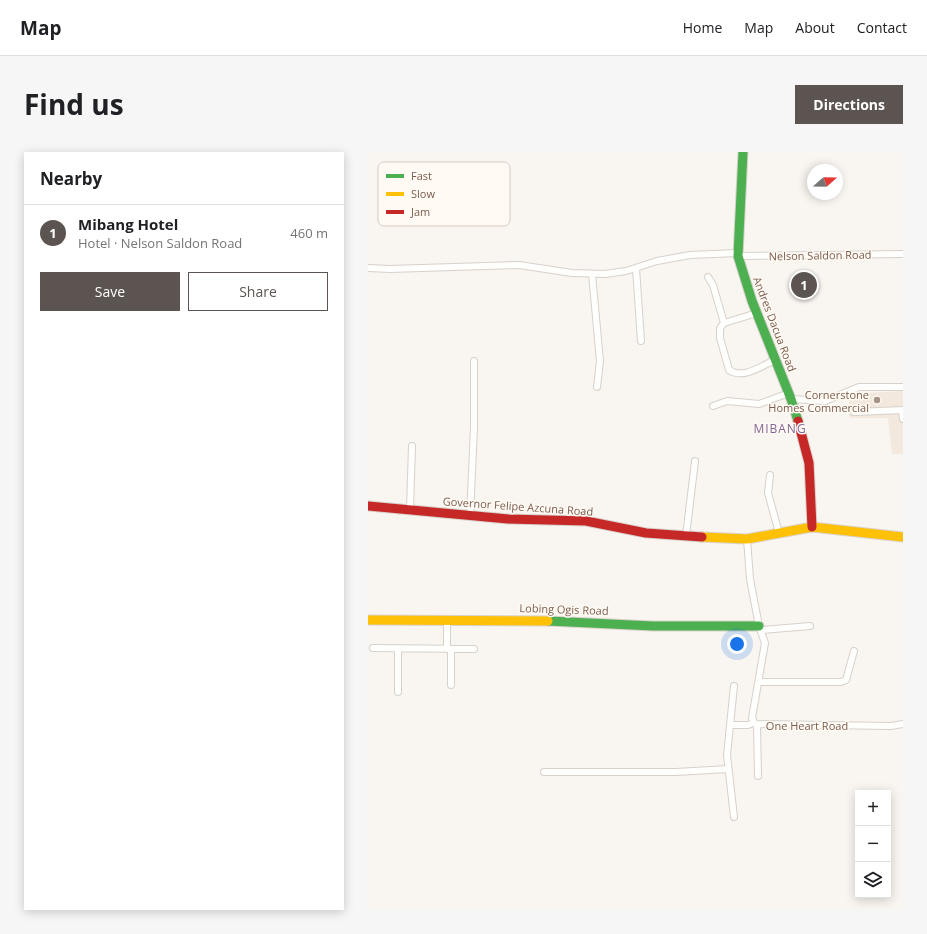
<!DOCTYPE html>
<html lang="en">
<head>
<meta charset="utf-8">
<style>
  :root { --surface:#fff; --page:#f6f6f6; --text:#202124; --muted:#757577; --line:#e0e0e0; --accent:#5c5450 }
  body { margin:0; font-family:"Open Sans",sans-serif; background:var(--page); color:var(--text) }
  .controls { position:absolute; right:12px; bottom:12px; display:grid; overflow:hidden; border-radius:0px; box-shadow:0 2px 10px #0003 }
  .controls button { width:36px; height:36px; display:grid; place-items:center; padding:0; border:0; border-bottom:1px solid var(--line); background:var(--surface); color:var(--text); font:20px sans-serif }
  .compass { position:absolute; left:439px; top:12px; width:36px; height:36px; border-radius:50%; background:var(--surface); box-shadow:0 2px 10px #0003; rotate:70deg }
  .you { position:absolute; left:369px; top:492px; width:14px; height:14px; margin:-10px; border:3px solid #fff; border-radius:50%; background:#1a73e8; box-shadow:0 0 0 6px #1a73e833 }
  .badge { display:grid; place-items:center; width:26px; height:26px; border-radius:50%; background:var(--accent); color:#fff; font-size:13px; font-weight:700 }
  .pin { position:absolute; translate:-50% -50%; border:2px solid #fff; box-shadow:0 1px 4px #0006 }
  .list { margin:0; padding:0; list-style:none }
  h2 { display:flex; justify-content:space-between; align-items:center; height:52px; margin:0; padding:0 16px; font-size:17px }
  h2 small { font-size:13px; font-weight:400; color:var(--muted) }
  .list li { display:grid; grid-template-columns:26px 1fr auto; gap:12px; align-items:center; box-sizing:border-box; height:56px; padding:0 16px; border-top:1px solid var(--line) }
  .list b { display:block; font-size:15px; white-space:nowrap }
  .list p { margin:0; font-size:13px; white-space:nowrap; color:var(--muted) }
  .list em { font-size:13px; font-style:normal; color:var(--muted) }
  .actions { display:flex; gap:8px; padding:12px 16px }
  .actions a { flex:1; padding:9px 0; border:1px solid var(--accent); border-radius:0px; text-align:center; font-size:14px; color:var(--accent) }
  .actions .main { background:var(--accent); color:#fff }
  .icon { flex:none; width:22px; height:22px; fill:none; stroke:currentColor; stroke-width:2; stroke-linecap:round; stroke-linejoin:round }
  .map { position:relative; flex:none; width:535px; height:758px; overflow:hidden; border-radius:0px }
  header { display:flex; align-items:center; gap:24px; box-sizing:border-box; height:56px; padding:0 20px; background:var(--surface); border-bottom:1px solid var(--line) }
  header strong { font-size:19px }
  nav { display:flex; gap:22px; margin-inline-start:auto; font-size:14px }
  .intro { display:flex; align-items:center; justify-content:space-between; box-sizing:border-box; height:96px; padding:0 24px }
  h1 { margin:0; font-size:28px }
  .button { padding:10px 18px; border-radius:0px; background:var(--accent); color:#fff; font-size:14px; font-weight:700 }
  main { display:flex; gap:24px; padding:0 24px }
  aside { flex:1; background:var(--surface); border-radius:0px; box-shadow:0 2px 10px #0003 }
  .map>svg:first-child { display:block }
  .residential { fill:#f2e8de }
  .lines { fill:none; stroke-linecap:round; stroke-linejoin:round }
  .street-casing { stroke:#d7d1cb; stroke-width:8 }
  .fast-casing { stroke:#d9d2cb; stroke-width:11 }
  .slow-casing { stroke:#d9d2cb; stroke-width:11 }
  .jam-casing { stroke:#d9d2cb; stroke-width:11 }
  .street { stroke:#fefefd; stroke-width:6 }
  .fast { stroke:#4caf50; stroke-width:9 }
  .slow { stroke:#ffc107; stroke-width:9 }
  .jam { stroke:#c62828; stroke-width:9 }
  .poi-dot { fill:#a69286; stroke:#fffaf3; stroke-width:1.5 }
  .labels { text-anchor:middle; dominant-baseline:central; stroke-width:3; stroke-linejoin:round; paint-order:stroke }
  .street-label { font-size:11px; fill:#7a5c4d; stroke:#fffaf3 }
  .poi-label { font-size:11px; fill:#7a5c4d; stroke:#fffaf3; text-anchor:end }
  .neighbourhood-label { font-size:12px; letter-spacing:1px; fill:#846695; stroke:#fffaf3 }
  .key { fill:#fffaf3; stroke:#d7cbc1; stroke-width:1 }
  .key-label { font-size:11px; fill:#7a5c4d }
</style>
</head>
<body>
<header>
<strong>Map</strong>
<nav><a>Home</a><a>Map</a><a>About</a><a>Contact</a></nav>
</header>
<div class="intro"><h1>Find us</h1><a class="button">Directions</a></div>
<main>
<aside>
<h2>Nearby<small></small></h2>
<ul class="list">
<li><span class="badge">1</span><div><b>Mibang Hotel</b><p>Hotel · Nelson Saldon Road</p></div><em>460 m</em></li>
</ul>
<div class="actions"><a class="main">Save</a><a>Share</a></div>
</aside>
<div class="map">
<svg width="535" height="758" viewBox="0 0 535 758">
  <rect width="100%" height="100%" fill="#f9f5f0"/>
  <path class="residential" d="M535,239v63h-11l-4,-36h-39v-24z"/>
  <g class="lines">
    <defs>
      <path id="street" d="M370,104l165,-2
        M0,116l22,1 129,-4 53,8 33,1 21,-3 31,-10 33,-6 48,-2
        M268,116l5,73
        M224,122l8,87 -3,26
        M340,125l5,8 11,38
        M389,161l-33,10 -4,5v10l9,32c14,10 34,-5 46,-10
        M423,247l34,2 34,-14h44
        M345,254l14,-5 32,3 30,-11
        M534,258l1,9
        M486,260l49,-2
        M402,323l-2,18 11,40
        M42,357l2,-63
        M102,364l4,-88v-67
        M318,384l9,-75
        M379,387l3,40 9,47 6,17 -13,75 3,6 136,2 12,-2
        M79,467v30
        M394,478l48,-4
        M5,496l101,1
        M30,497v43
        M83,497v36
        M391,530h82l5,-2 8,-29
        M366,534l-7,69 7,62
        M362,573h18l5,-2
        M389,573l1,51
        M176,620h132l52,-3"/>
      <path id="fast" d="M375,0l-5,104 14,45 39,98 7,22
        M180,469l105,5h106"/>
      <path id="slow" d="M334,385l45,2 65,-12 91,10
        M0,468l180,1"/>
      <path id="jam" d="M430,269l11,42 3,64
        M0,354l140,13 78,2 60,12 56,4"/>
    </defs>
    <use href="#street" class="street-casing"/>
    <use href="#fast" class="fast-casing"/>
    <use href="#slow" class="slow-casing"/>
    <use href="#jam" class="jam-casing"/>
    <use href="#street" class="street"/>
    <use href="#fast" class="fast"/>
    <use href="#slow" class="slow"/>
    <use href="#jam" class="jam"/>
  </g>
  <circle class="poi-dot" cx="509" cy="248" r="4"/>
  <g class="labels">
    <g class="street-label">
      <text transform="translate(452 103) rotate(-1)">Nelson Saldon Road</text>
      <text transform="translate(407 172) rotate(69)">Andres Dacua Road</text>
      <text transform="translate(150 354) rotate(4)">Governor Felipe Azcuna Road</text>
      <text transform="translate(196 457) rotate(2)">Lobing Ogis Road</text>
      <text x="439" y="573">One Heart Road</text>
    </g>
    <g class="poi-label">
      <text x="501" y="242">Cornerstone<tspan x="501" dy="13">Homes Commercial</tspan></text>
    </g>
    <g class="neighbourhood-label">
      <text x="412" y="276">MIBANG</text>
    </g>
  </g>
  <rect x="10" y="10" width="132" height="64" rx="6" class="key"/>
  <rect x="18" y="22" width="18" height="4" fill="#4caf50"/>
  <rect x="18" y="40" width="18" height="4" fill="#ffc107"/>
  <rect x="18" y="58" width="18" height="4" fill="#c62828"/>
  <g class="key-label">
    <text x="43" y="28">Fast</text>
    <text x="43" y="46">Slow</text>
    <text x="43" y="64">Jam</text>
  </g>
</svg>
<div class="controls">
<button>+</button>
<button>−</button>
<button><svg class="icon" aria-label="layers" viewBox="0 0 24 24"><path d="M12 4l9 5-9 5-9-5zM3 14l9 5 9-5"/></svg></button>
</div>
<svg class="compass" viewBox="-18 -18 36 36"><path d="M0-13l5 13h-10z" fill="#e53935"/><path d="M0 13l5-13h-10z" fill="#757577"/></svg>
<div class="you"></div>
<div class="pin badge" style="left:436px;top:133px">1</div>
</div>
</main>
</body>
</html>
